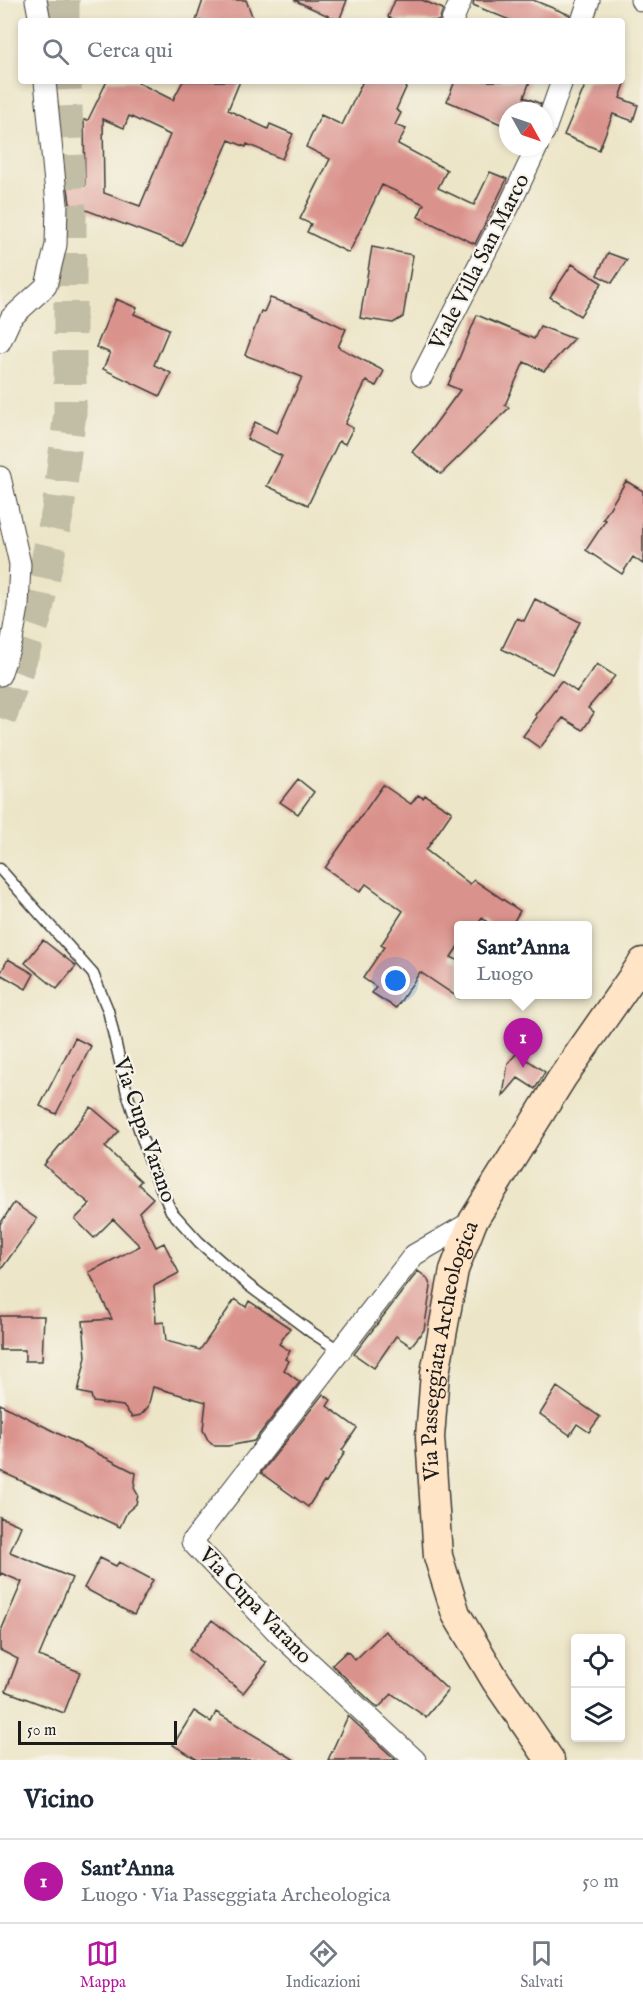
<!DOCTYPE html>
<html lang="it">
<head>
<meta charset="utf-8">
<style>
  :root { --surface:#fff; --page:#f2f2f3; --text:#1f2937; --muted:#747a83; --line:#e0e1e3; --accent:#b5179e }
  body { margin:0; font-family:"IM FELL English",serif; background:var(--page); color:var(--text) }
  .controls { position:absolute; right:18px; bottom:18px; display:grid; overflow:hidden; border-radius:6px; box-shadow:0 3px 9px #0003 }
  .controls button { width:54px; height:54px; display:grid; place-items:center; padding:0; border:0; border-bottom:2px solid var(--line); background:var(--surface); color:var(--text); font:30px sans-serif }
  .compass { position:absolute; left:499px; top:102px; width:54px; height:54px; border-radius:50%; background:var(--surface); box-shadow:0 3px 9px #0003; rotate:130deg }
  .scale { position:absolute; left:18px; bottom:15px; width:159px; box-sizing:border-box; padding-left:6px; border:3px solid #1c1c1c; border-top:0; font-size:16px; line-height:21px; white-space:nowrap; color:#1c1c1c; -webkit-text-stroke:4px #f7f3e8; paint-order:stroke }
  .you { position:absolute; left:396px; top:981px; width:21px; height:21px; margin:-15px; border:4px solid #fff; border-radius:50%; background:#1a73e8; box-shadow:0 0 0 9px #1a73e833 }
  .badge { display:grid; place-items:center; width:39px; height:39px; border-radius:50%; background:var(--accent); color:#fff; font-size:20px; font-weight:700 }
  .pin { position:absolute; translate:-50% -50px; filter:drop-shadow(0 2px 3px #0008) }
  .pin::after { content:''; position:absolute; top:32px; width:21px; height:18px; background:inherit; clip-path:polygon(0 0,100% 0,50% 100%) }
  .popup { position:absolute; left:454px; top:921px; width:138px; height:78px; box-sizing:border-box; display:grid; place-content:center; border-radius:6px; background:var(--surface); filter:drop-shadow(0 2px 4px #0005); font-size:20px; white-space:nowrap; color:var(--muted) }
  .popup b { font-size:22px; color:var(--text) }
  .popup::after { content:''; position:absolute; left:50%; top:100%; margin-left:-12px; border:12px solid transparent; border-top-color:var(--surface) }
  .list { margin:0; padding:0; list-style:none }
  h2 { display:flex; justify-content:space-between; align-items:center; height:78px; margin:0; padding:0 24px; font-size:26px }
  h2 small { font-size:20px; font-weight:400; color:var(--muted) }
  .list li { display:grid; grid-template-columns:39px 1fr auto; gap:18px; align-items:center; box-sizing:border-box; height:84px; padding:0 24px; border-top:2px solid var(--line) }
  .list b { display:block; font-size:22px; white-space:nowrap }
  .list p { margin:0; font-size:20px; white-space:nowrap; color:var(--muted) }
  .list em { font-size:20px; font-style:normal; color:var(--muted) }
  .icon { flex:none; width:33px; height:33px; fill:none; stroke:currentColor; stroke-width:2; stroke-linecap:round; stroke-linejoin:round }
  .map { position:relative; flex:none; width:643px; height:1760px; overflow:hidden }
  .search { position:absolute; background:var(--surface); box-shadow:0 3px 9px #0003; left:18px; right:18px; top:18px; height:66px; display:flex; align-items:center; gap:15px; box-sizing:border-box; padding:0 21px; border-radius:6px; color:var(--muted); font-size:22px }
  .sheet { height:162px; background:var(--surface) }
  nav { display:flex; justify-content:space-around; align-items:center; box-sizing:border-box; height:84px; border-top:2px solid var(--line); background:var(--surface); font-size:16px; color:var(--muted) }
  nav a { display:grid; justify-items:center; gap:3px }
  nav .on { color:var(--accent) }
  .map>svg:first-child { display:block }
  .building { fill:#da928c; fill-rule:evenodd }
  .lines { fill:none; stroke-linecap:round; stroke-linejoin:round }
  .highway-tunnel { stroke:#c2bda5; stroke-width:33; stroke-dasharray:33 16; stroke-linecap:butt }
  .lane-casing { stroke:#3b3a36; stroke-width:13 }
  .street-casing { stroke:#3b3a36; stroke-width:23 }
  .secondary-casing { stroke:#3b3a36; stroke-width:31 }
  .lane { stroke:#fff; stroke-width:10 }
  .street { stroke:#fff; stroke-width:21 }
  .secondary { stroke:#ffe4c6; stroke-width:28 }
  .labels { text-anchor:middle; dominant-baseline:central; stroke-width:4.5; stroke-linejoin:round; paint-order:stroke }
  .street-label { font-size:22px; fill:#1c1c1c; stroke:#f7f3e8 }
</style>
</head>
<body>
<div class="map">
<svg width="643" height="1760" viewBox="0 0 643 1760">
  <rect width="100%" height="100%" fill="#f7f3e8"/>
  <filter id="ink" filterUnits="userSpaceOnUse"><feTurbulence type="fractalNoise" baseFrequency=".0167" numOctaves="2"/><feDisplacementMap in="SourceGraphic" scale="12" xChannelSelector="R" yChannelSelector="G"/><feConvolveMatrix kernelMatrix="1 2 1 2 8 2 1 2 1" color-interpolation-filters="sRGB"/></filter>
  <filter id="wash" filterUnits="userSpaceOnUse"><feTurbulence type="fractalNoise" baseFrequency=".008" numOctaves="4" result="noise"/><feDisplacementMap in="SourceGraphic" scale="24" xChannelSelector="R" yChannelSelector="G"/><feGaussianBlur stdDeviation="1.35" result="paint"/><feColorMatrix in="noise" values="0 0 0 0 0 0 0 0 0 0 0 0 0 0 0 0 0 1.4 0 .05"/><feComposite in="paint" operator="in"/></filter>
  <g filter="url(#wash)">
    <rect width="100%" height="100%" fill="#ece5c7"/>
    <g id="blocks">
      <path class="building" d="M203,0h43l8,21h-58z
        M294,0h53l-8,21z
        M395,0h27l21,9 -4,12h-41l-10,-4z
        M474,0h59l37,15v6h-58l-39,-16z
        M107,81h28l38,19 10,-19h57l-12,29 40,19 2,-5 23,10 -11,25 -35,-15 -1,3 -17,-7 -47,106 -112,-42 -3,-24 18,6 -1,-66h4zM129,116l41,19 -30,71 -36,-13 -1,-74 21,9z
        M363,81h46l-13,29 5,3 -6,12 11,4 -8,15 49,26 -9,18 36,17 16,-33 17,7 -32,65 -57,-27 6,-13 -42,-19 -33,68 -42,-21 4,-8 -11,-5 30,-60 -24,-12 15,-32 21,10z
        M455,81h75l-6,16 17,7 -3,7h-30v16l-61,-26z
        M587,81h39l-6,17 18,7 -5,16 -20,-7 -14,36 -35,-15z
        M372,247l41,8 -10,62 -10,6 -33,-5z
        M608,253l19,7 -15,23 -15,-8z
        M572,264l30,19 -22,33 -30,-19z
        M270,298l39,13 37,18 -8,18 46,24 -8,15 -10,-5 -21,43 8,4 -8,16 -6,-3 -31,64 -41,-19 15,-30 -35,-17 8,-17 22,11 25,-56 -57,-22 16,-44 3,1z
        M116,299l21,9 -3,6 35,15 -15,36 17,8 -11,23 -57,-27 7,-16 -14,-6z
        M477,315l57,24 6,-13 34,13 -30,32 -20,-9 -19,43 4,3 -68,66 -29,-22 18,-21 30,-41 -12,-5z
        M626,481l17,10v73l-10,-7 -11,17 -36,-24 20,-30 -3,-1z
        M535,599l45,23 -28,52 -50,-25 15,-31 7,3z
        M597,664l18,12 -27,32 6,5 -11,17 -20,-12 -23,30 -17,-12 14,-19 -2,-2 26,-34 16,11z
        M298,779l16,13 -16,22 -18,-12z
        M383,785l28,19 7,-9 5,3 2,-3 27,17 -26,38 44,34 4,-4 46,31 -9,15h-18l-11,-8 -5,8h-18v19l-8,12 8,4v37l-39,-26 -24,36 -24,-15 4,-6 -13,-9 21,-31 -3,-2 22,-34 -37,-27 -6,8 -35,-24z
        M43,940l33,26 -19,23 -32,-26z
        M8,959l26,15 -8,15 -26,-15z
        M75,1038l16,8 -35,68 -16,-8z
        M517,1053l28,19 -10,17 -17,-11 -15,18 5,-33z
        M91,1107l28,24 -14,16 36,34 -3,3 15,14 -14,14 17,35 8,-4 15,30 -25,13 2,37 8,-1 2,19 34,9 35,-51 11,8 3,-6 41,27 -11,16 11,7 -5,8 4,2 -5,9 16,12 -46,59 -26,5h-13l-7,-6 -5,-10 3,-28 -53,-15 -5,20 -7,8 -9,2 -9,-11 -30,-4 -2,-7 -13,-3 8,-35 -3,-36 29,-2 -23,-47 51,-26 -27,-27 -19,19 -19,-19 15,-15 -46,-39z
        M14,1203l23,16 -37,52v-47z
        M418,1271l9,7 4,9 -7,43 -13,16 -15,-10 -22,32 -20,-14z
        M0,1316h44l-2,45h-17v-11h-25z
        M557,1387l43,30 -11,15 -12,-8 -7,11 -30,-21z
        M323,1394l8,6 -4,6 30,22 -15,22 3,2 -19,31 -2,-1 -16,25 -47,-34z
        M0,1404l136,69 -2,15 4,7 -2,9 -9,8 -7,15 -120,-56z
        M0,1517l21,9 -11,26 62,26 -33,78 41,16 -16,41 -58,-22 12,-32 -18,-9v-17l22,-51 -21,-9 -1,3z
        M100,1558l16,8 3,-4 34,18 -19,35 -50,-27z
        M212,1620l55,43 -24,30 -54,-43z
        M385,1631l63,59 -22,27 -34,-23 -14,14 -46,-43 15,-14 8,9z
        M194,1711l17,11 5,-10 79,48h-97l-25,-15z
        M348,1716l48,44h-68z"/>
    </g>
  </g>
  <g filter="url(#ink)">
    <use href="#blocks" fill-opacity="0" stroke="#3b3a36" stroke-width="1.5"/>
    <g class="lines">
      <path class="highway-tunnel" d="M63,0v21
        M0,718l35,-100 23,-108 12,-98v-198l-5,-133"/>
      <defs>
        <path id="lane" d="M0,869l93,105 15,36 19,83 25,75 19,43 28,31 49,43 63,47 28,18"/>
        <path id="street" d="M36,0l4,21
          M641,0l2,1
          M452,21l9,-21
          M582,21l7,-21
          M544,132l18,-51
          M0,342l11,-24 35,-32 10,-41 1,-41 -12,-123
          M422,376l89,-174 26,-55
          M0,477l20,87 -2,43 -6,33 -12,35
          M415,1760l-135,-125 -88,-93 222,-287 59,-34"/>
        <g id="secondary">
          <path id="s1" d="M550,1760l-54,-79 -40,-67 -18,-58 -8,-119 5,-64 19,-103 19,-49 89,-143 81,-116"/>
        </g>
      </defs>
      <use href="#lane" class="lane-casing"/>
      <use href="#street" class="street-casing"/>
      <use href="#secondary" class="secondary-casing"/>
      <use href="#lane" class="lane"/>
      <use href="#street" class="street"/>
      <use href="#secondary" class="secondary"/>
    </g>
  </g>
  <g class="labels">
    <g class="street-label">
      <text transform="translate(480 262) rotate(-63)">Viale Villa San Marco</text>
      <text transform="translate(144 1130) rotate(71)">Via Cupa Varano</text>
      <text stroke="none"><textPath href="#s1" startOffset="442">Via Passeggiata Archeologica</textPath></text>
      <text transform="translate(255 1606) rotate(46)">Via Cupa Varano</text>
    </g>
  </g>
</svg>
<div class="controls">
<button><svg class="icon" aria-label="locate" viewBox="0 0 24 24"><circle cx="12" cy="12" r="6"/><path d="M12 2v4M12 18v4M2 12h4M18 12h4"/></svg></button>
<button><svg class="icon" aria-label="layers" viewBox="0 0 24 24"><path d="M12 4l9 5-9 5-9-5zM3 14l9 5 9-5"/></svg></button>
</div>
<svg class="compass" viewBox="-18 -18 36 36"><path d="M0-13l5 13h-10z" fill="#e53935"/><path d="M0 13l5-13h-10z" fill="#747a83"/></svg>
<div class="scale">50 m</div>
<div class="you"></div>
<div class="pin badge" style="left:523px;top:1068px">1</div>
<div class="popup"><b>Sant'Anna</b>Luogo</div>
<div class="search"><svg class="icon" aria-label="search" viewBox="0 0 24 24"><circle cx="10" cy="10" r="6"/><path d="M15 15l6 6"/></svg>Cerca qui</div>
</div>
<section class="sheet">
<h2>Vicino<small></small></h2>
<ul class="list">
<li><span class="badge">1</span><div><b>Sant'Anna</b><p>Luogo · Via Passeggiata Archeologica</p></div><em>50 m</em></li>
</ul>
</section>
<nav>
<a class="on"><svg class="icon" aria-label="map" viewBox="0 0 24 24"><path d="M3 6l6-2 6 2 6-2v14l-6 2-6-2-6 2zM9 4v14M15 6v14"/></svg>Mappa</a>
<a><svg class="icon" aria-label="directions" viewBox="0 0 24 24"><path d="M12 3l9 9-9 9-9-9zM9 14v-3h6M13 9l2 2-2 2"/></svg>Indicazioni</a>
<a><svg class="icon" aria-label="saved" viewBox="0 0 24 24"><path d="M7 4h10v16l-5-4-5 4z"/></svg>Salvati</a>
</nav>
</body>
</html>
